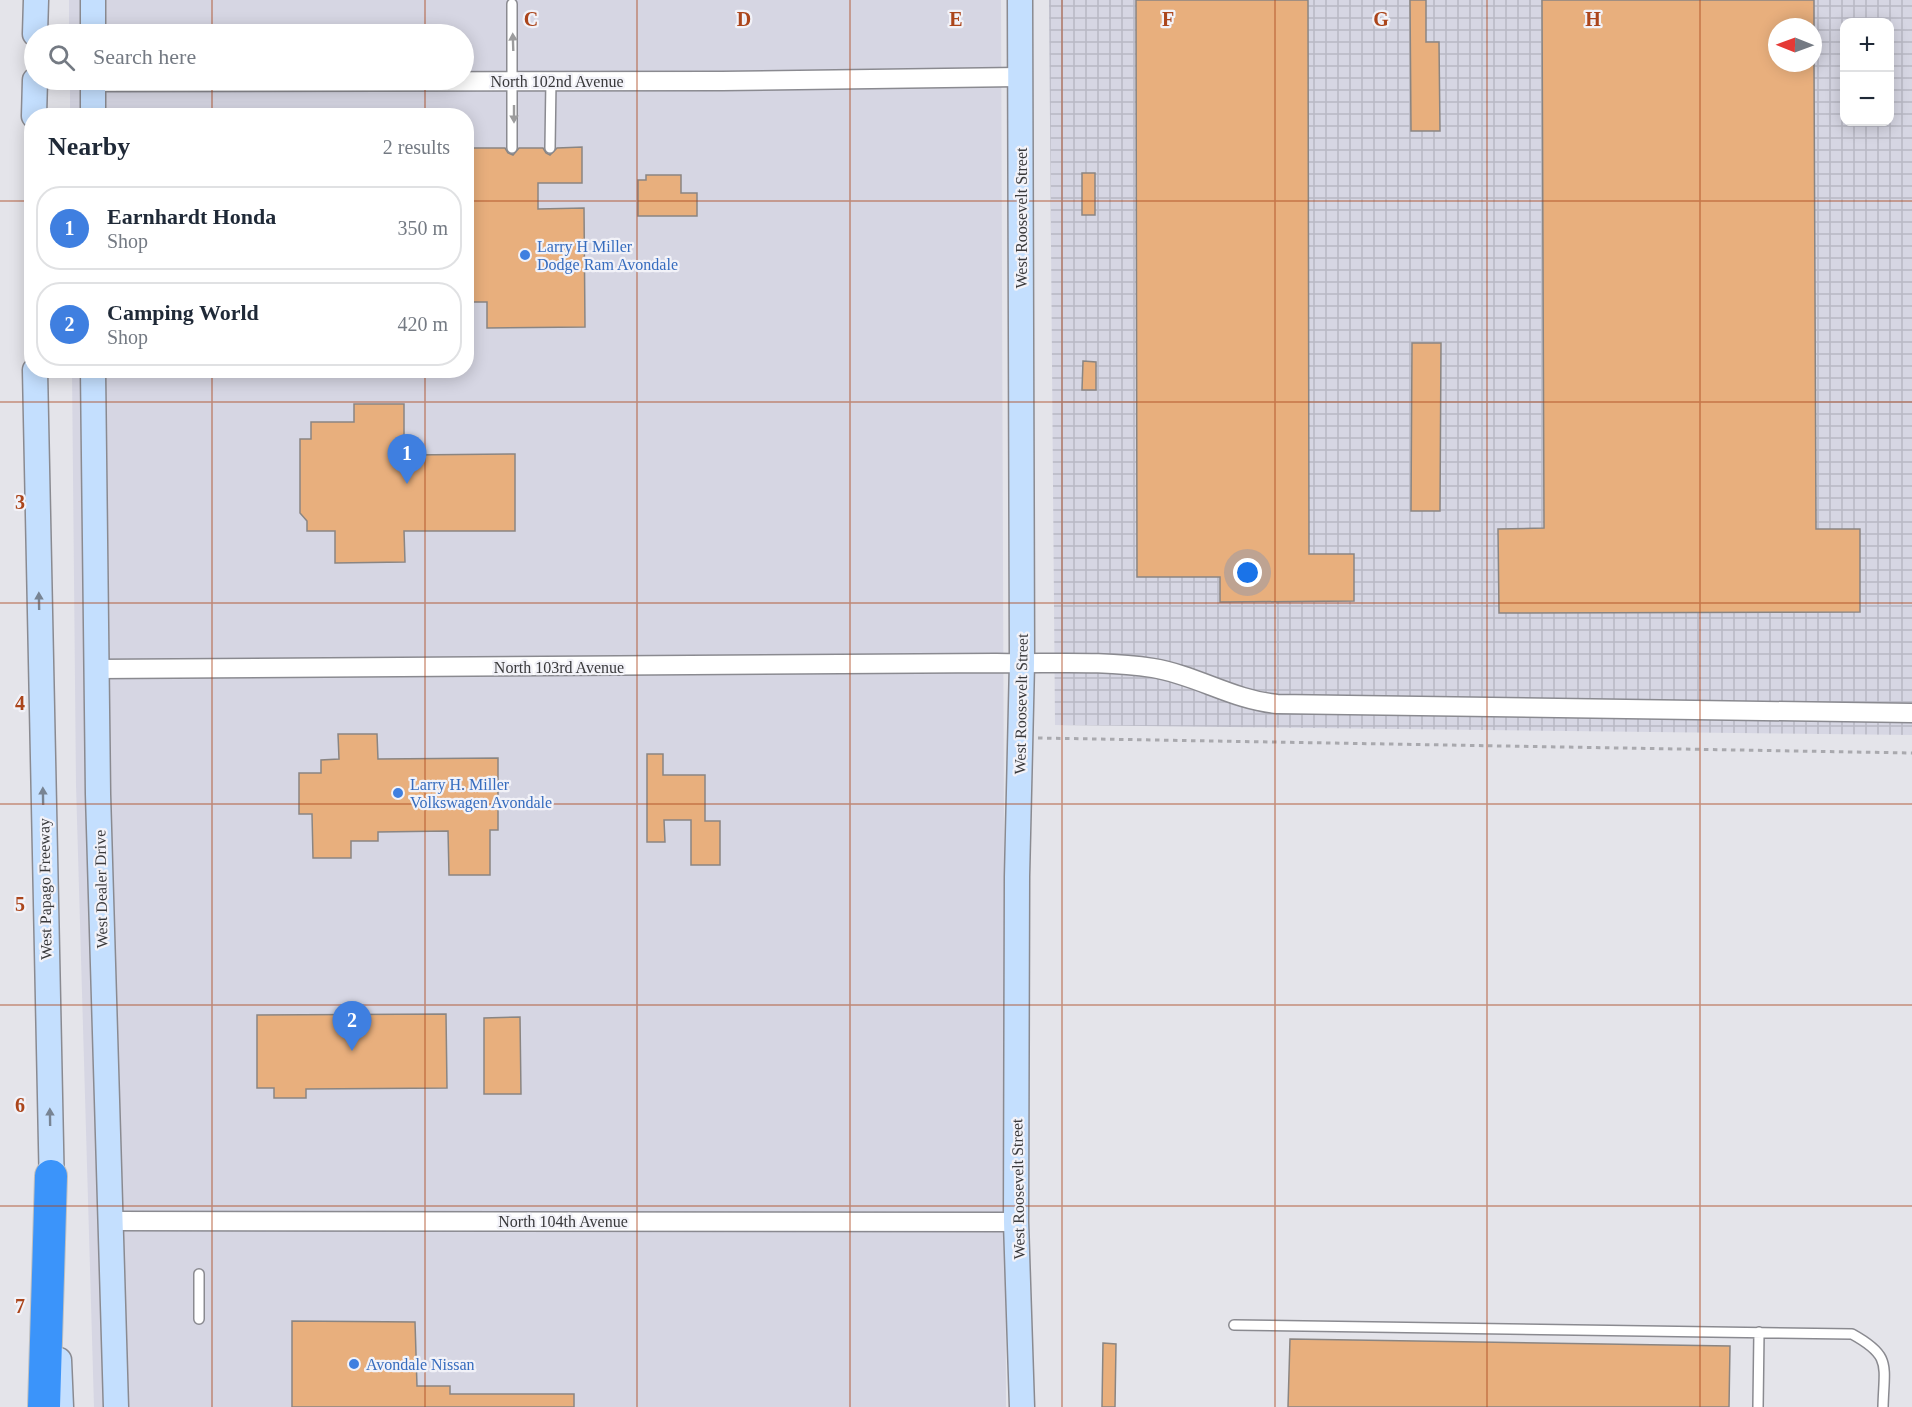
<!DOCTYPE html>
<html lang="en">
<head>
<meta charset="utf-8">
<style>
  :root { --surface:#fff; --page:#f6f6f7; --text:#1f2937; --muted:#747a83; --line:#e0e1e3; --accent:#7c3aed }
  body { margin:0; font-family:"Times New Roman",serif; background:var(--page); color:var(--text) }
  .controls { position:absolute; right:18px; top:18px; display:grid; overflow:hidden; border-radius:12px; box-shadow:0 3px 15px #0003 }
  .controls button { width:54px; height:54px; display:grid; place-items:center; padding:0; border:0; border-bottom:2px solid var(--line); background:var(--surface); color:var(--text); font:30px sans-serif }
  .compass { position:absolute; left:1768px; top:18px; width:54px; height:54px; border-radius:50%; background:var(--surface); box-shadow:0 3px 15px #0003; rotate:271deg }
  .you { position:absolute; left:1248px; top:573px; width:21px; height:21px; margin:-15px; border:4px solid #fff; border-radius:50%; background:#1a73e8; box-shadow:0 0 0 9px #1a73e833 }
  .badge { display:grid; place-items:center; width:39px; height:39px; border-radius:50%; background:var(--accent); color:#fff; font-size:20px; font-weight:700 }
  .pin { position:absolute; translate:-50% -50px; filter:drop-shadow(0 2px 3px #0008) }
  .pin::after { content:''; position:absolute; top:32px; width:21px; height:18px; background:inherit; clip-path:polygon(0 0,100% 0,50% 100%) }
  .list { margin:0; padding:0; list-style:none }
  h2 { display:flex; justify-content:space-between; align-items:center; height:78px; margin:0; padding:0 24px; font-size:26px }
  h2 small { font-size:20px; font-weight:400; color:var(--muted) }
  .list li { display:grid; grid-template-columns:39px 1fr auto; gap:18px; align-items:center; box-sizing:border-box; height:84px; margin:0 12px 12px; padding:0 12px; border:2px solid var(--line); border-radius:24px }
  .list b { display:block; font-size:22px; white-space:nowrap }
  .list p { margin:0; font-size:20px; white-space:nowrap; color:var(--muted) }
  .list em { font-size:20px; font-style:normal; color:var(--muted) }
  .icon { flex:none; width:33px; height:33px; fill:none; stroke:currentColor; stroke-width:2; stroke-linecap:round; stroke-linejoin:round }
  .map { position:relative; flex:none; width:1912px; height:1407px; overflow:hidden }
  .search { position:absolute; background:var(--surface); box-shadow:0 3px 15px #0003; left:24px; top:24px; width:450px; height:66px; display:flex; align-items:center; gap:15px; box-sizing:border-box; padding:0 21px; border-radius:33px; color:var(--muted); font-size:22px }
  .panel { position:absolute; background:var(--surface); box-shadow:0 3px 15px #0003; left:24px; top:108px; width:450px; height:270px; border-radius:24px }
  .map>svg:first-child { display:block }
  .built { fill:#d6d6e3 }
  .industrial { fill:url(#industrial-grid); fill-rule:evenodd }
  .building { fill:#e8af7d; stroke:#8a8582; stroke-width:1.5 }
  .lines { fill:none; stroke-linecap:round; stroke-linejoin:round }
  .lane-casing { stroke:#8a8a90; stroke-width:12 }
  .street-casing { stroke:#8a8a90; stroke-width:21 }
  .secondary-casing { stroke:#8a8a90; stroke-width:27 }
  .highway-casing { stroke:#c0c0c0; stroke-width:34 }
  .path { stroke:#a9a9ae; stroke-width:3; stroke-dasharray:4.5 4.5; stroke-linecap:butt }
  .lane { stroke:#fff; stroke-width:9 }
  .street { stroke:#fff; stroke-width:18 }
  .secondary { stroke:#c4dffe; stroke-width:24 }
  .highway { stroke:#3b94fa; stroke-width:32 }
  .oneway { fill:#9c9c9d }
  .oneway2 { fill:#788493 }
  .grid { fill:none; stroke:#ab451b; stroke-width:1.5; stroke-opacity:0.55 }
  .shop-dot { fill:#3f7fe0; stroke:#f2f2f8; stroke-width:2 }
  .labels { text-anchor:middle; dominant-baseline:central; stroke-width:4.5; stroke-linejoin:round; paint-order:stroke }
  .street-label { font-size:16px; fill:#39393b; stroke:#f2f2f8 }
  .shop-label { font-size:16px; fill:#366cbe; stroke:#f2f2f8; text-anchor:start }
  .grid-label { font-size:20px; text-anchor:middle; font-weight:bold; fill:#ab451b; stroke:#f2f2f8; stroke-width:4.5; stroke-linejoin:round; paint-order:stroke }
</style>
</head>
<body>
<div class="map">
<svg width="1912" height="1407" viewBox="0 0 1912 1407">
  <defs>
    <pattern id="industrial-grid" width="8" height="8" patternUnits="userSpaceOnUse" patternTransform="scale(1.5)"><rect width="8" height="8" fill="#d6d6e3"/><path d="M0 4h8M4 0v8" fill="none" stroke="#b8b8c4"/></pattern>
  </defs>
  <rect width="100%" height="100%" fill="#e4e4ea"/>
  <path class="built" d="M69,0h932l5,1407h-912l-18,-622 -4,-414 394,-1v-254l-396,-1v-35h394v-46h-395z"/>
  <path class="industrial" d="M1049,0h863v735l-857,-10zM1844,22h46v100h-46zM1777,27h36v36h-36z"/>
  <path class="building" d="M1136,0h172l1,554h45v47l-134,1v-25h-83z
    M1410,0h16v42h13l1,89h-29z
    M1542,0h272v27h-37v36h37l2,466h44v83l-361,1 -1,-84 46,-1z
    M582,147v36h-44v26l46,-1 1,119 -98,1v-26h-21v-154h39l3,5 5,2 6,-7h24l3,5 4,2 7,-7z
    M1082,173h13v42h-13z
    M646,175h35v18h16v23h-59v-36h8z
    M1412,343h29l-1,168h-29z
    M1083,361l13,1v28h-14z
    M354,404h50v32h5v19l106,-1v77h-111l1,31 -70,1v-32h-28v-10l-7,-8v-74h11v-17h43z
    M338,734h39l1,25 120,-1v72h-8v45h-41l-1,-44 -70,1v9h-27v17h-38l-1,-44h-13v-41h22v-13l18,-1z
    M647,754h16v21h42v46h15v44h-29v-45h-27l1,22h-18z
    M446,1014l1,74 -141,1v9h-32v-10h-17v-73z
    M520,1017l1,77h-37v-76z
    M292,1321l123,1 2,64h33v8h124v13h-282z
    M1290,1339l440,7 -1,61h-441z
    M1103,1343l13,1 -1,63h-13z"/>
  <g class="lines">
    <defs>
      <path id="lane" d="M512,148v-144
        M550,148l1,-68
        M199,1274v45
        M1234,1325l618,9c40,22 32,31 31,73
        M1758,1407l1,-75"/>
      <path id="street" d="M93,82l629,-1 299,-4
        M96,669l900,-6c52,1 106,-3 157,5 43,7 80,32 124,36l635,9
        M110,1221l906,1"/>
      <path id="secondary" d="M93,0v34
        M1020,0l2,663 -5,214 -1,345 6,185
        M35,34l1,-34
        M34,116l1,-36
        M93,116v-36
        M35,370l17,823
        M93,370l5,424 18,613
        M59,1360l2,47"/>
      <path id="highway" d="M44,1407l7,-231"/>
    </defs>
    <use href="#lane" class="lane-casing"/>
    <use href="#street" class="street-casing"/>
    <use href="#secondary" class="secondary-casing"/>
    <use href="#highway" class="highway-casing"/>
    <path class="path" d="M1038,738l874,15"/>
    <use href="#lane" class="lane"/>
    <use href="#street" class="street"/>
    <use href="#secondary" class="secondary"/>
    <use href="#highway" class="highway"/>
  </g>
  <defs><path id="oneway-solid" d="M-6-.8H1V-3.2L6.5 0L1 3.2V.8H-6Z" transform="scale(1.5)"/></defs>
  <g class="oneway">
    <use href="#oneway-solid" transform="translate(513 42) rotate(-92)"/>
    <use href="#oneway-solid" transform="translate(514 114) rotate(90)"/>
  </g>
  <g class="oneway2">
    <use href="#oneway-solid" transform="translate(39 601) rotate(-91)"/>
    <use href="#oneway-solid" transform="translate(43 796) rotate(-91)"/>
    <use href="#oneway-solid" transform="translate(50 1117) rotate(-91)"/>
  </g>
  <path class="grid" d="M212,0v34M425,0v34M637,0v1407M850,0v1407M1062,0v1407M1275,0v1407M1487,0v1407M1700,0v1407M212,80v36M425,80v36M0,201h32M466,201h1446M212,370v1037M425,370v1037M0,402h1912M0,603h1912M0,804h1912M0,1005h1912M0,1206h1912"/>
  <g class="shop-dot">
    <circle cx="525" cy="255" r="6"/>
    <circle cx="398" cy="793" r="6"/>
    <circle cx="354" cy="1364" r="6"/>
  </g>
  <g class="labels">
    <g class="street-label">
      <text x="557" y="81">North 102nd Avenue</text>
      <text transform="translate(1021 218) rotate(-90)">West Roosevelt Street</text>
      <text x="559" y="667">North 103rd Avenue</text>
      <text transform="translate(1021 704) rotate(-89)">West Roosevelt Street</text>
      <text transform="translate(45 889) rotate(-91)">West Papago Freeway</text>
      <text transform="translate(101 889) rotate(-91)">West Dealer Drive</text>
      <text transform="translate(1018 1189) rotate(-91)">West Roosevelt Street</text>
      <text x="563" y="1221">North 104th Avenue</text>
    </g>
    <g class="shop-label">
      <text x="537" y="246">Larry H Miller<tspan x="537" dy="18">Dodge Ram Avondale</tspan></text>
      <text x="410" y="784">Larry H. Miller<tspan x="410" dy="18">Volkswagen Avondale</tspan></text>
      <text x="366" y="1364">Avondale Nissan</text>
    </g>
  </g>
  <g class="grid-label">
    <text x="531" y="26">C</text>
    <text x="744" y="26">D</text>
    <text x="956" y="26">E</text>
    <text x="1168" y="26">F</text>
    <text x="1381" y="26">G</text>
    <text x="1593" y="26">H</text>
    <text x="20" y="509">3</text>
    <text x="20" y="710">4</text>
    <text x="20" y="911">5</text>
    <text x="20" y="1112">6</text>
    <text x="20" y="1313">7</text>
  </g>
</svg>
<div class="controls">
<button>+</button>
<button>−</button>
</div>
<svg class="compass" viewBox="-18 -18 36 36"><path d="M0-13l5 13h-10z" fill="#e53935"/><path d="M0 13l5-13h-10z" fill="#747a83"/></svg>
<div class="you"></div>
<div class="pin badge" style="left:407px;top:484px;background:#3f7fe0">1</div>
<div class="pin badge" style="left:352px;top:1051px;background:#3f7fe0">2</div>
<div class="search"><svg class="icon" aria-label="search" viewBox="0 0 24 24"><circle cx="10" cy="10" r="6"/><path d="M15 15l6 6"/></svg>Search here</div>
<section class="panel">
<h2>Nearby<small>2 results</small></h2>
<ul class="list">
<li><span class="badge" style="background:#3f7fe0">1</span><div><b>Earnhardt Honda</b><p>Shop</p></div><em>350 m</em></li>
<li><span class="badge" style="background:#3f7fe0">2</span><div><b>Camping World</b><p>Shop</p></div><em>420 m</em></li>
</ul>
</section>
</div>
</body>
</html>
